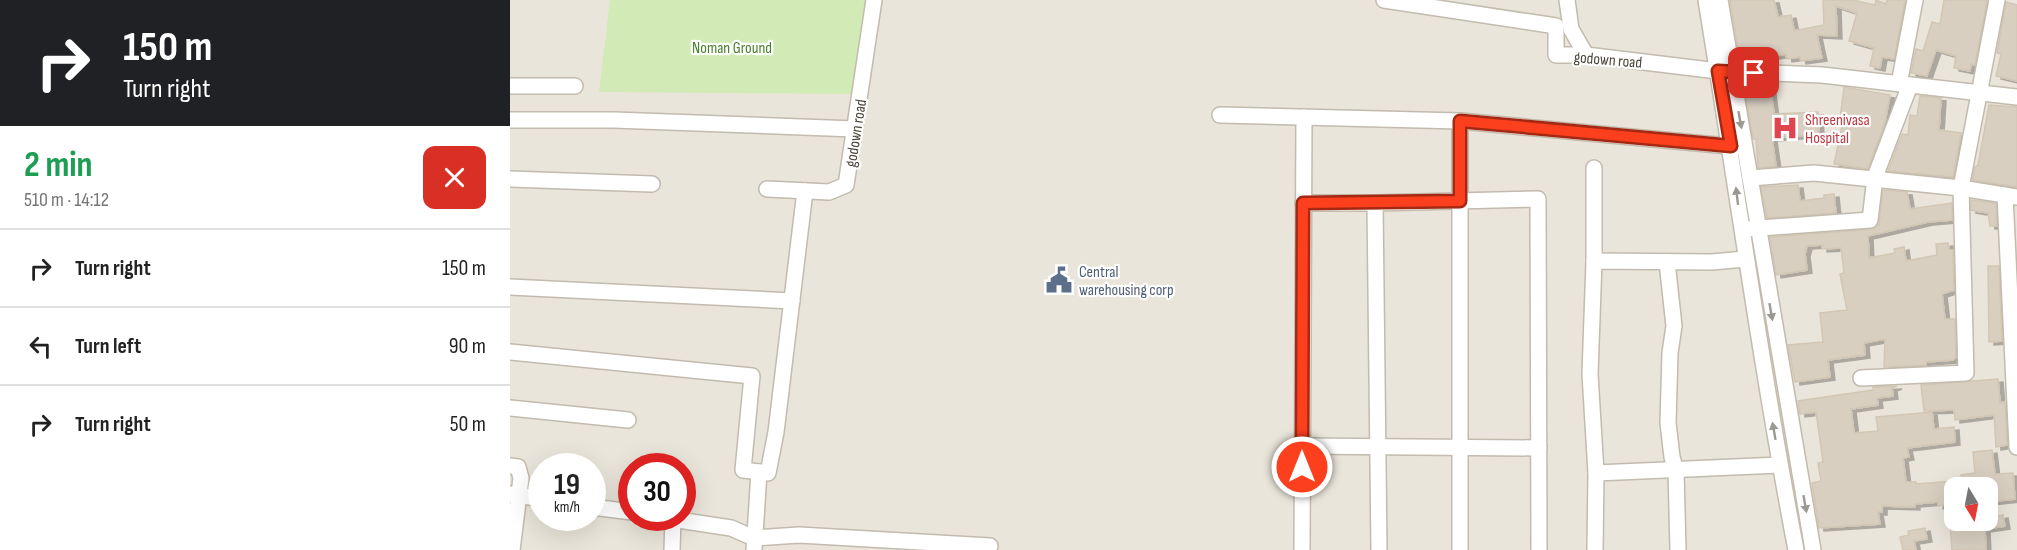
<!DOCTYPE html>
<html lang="en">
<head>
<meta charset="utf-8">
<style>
  :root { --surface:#fff; --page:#f6f6f6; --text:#222; --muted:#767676; --line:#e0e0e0 }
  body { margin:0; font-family:"Sofia Sans Condensed",sans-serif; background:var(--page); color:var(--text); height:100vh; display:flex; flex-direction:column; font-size:22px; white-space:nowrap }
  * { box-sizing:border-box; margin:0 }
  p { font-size:20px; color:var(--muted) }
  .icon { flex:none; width:33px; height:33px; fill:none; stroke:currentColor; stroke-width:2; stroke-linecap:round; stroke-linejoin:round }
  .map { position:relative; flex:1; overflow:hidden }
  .details { display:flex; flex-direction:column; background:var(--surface); width:510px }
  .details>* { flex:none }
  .hud { background:#202124; color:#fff; overflow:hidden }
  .needle { width:39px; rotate:170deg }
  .tools { position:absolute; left:1434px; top:477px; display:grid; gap:12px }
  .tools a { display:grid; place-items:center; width:54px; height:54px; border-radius:12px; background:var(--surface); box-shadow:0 6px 24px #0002; font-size:30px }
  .speed { position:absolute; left:18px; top:453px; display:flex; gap:12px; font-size:30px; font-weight:700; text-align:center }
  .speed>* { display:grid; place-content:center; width:78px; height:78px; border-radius:50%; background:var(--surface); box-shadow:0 6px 24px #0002; line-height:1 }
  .speed small { font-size:15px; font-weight:400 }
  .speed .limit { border:9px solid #d22; background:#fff; color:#111 }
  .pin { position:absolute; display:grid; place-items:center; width:51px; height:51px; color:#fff; margin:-26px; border-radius:12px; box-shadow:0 3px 9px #0006 }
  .me { position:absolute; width:66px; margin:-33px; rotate:0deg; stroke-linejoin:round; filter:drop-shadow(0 0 4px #0008) }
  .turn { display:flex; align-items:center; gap:21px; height:126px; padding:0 24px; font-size:27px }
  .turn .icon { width:78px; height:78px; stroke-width:2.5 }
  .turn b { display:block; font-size:42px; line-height:51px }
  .round { display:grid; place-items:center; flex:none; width:63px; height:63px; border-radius:12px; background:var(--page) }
  .head { display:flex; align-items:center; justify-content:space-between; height:102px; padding:0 24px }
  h1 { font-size:36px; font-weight:700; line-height:45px; color:#1e9e55 }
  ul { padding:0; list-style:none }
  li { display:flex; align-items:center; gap:18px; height:78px; padding:0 24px; border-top:2px solid var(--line) }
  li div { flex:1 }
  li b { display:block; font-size:22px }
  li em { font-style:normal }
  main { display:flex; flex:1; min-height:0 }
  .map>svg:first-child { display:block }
  .residential { fill:#eae5da; fill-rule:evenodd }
  .green { fill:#d2eab5 }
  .building { fill:#d8cfc1; stroke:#d3c7b4; stroke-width:1.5; filter:url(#shadow) }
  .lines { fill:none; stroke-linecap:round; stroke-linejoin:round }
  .minor-casing { stroke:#c2bbae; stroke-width:18 }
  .minor { stroke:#fff; stroke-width:15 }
  .oneway { fill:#9c9892 }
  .route-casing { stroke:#a42913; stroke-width:15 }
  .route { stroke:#fc3f1d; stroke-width:10 }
  .labels { text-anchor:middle; stroke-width:4.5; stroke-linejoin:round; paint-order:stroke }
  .park-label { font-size:16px; fill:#4a7f2a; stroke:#fff }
  .street-label { font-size:16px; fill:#4b4439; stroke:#fff }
  .health-label { font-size:16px; fill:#be3a42; stroke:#fff; text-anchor:start }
  .service-label { font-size:16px; fill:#4e5e75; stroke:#fff; text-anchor:start }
</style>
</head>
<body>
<main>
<section class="details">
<div class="hud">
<div class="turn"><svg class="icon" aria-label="right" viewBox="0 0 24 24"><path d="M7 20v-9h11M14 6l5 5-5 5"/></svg><div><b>150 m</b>Turn right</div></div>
</div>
<div class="head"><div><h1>2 min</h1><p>510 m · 14:12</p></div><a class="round" style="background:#d93025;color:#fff"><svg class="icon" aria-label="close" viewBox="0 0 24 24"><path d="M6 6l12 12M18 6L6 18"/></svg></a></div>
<ul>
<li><svg class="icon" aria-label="right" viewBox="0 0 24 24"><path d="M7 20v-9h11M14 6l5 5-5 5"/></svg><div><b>Turn right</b></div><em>150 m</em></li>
<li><svg class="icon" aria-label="left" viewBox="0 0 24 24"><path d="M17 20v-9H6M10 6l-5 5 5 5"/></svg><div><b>Turn left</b></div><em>90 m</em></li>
<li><svg class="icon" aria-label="right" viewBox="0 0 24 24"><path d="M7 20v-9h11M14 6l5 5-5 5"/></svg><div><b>Turn right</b></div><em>50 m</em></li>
</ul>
</section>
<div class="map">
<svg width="1507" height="550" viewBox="0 0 1507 550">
  <defs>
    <filter id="shadow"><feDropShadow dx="5" dy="3" stdDeviation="0" flood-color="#0004"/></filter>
  </defs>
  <rect width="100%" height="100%" fill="#f6f3ec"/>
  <path class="residential" d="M0 0H1507V550H0ZM32 466H82V518H32ZM122 466H172V518H122ZM1444 488H1478V520H1444Z"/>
  <path class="green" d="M100 0H355L344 94 89 92Z"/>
  <g class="building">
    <path d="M1220 0H1264L1268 17 1281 15 1284 30H1288L1314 25 1313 0H1343L1365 5 1366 0 1376 4 1377 0H1395L1384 59 1372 57 1370 68 1360 66 1364 48 1339 41 1347 13 1326 6 1327 36 1307 35 1312 58 1291 61 1290 57 1277 59 1276 54 1254 58 1255 63 1230 62Z"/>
    <path d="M1434 0H1477L1465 65 1461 64 1460 71 1444 68 1446 56 1426 50 1417 76 1401 73 1406 49 1413 51 1422 22 1430 24Z"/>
    <path d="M1496 2 1507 5V81L1486 76 1491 54 1487 53Z"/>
    <path d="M1244 85 1246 93 1261 91 1264 114 1308 112 1309 134 1262 138 1266 166 1248 168 1246 139H1243L1234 86Z"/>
    <path d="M1334 87 1380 95 1375 122 1358 169 1324 164 1332 126H1329Z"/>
    <path d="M1410 96 1431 98 1429 130 1451 133 1443 177 1378 171 1392 134 1398 135 1400 115 1407 116Z"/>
    <path d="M1479 105 1507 107V187L1462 180 1465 167 1468 165Z"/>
    <path d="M1288 185 1290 201 1314 198V195L1324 194 1326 213 1257 218 1251 187Z"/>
    <path d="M1373 190 1397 192 1400 209 1442 203V220L1418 222 1358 236 1359 258 1385 253 1384 249 1394 247 1396 261 1427 255 1426 244 1438 243 1439 250H1443L1444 290 1432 294 1435 319H1445L1446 357 1443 360 1416 362V365L1374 367 1375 339 1354 343 1355 355 1318 360 1320 377 1285 382 1278 345 1313 342 1310 313 1337 310 1330 274 1334 273 1331 248 1312 249V245L1297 246 1295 254 1297 270 1266 275 1260 237 1364 229 1369 225Z"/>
    <path d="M1461 200 1486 203 1487 226H1480L1478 213 1461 210Z"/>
    <path d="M1478 266H1489L1492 341 1479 342Z"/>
    <path d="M1488 379 1490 403 1495 402 1497 445 1486 447 1484 415 1445 420 1444 410 1414 411 1411 385Z"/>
    <path d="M1387 386 1382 388 1383 396 1367 398 1368 405 1341 409 1344 433 1368 431 1366 417 1422 412 1424 429 1444 427 1445 442 1397 448 1399 457 1393 458 1396 482H1406V484L1444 481V504L1428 506V502L1405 504V507L1372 506V512H1368L1370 524 1309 528 1302 483 1311 481 1308 463 1313 462 1306 412 1290 414 1288 401 1363 390V387Z"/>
    <path d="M1482 450 1485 474 1503 473 1505 499 1478 502V488H1453L1451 475 1465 473 1463 452Z"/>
    <path d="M1493 515 1495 526 1475 529 1476 550H1442L1440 523 1478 520V518Z"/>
    <path d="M1415 528 1417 539 1404 541 1406 550H1393L1390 537 1399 535 1398 531Z"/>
  </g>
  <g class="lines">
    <g class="minor-casing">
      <g id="minor">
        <path d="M874 0 1046 26V55H1076L1208 71 1312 75 1507 97"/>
        <path d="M1057 0 1061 29 1076 55"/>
        <path d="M1196 0C1226 183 1251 367 1286 550"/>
        <path d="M1210 0 1303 550"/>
        <path d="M1389 84 1405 0"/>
        <path d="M0 86H65"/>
        <path d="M710 115 950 121 1229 147"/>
        <path d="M0 120H104L345 129"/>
        <path d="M950 121V550"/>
        <path d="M1084 168V261"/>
        <path d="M1240 178 1304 173 1451 188 1507 197"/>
        <path d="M0 179 142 184"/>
        <path d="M257 189 319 192 336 185 364 0"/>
        <path d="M1495 195 1507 447"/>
        <path d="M793 203H865"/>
        <path d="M1237 229 1360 220 1365 177 1400 85"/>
        <path d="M1157 262 1164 326 1160 353 1158 423 1162 457 1166 471 1168 550"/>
        <path d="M0 287 282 301"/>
        <path d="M0 352 242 376 233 470 258 473 266 432 295 191"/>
        <path d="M1351 378 1456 373 1451 188 1487 0"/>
        <path d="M0 408 118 420"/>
        <path d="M792 446 1029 448"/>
        <path d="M0 466 8 467 11 478 2 550"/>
        <path d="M1086 473 1080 374 1084 261 1202 262 1235 259"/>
        <path d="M0 494 32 499"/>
        <path d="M82 507 122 512"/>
        <path d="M155 518 221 528 244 538 289 535 480 546"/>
        <path d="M162 550 163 519"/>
        <path d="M244 550 249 472"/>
        <path d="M792 550 794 117"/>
        <path d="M869 550 865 203 1028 199 1029 550"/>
        <path d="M1085 550 1086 473 1270 465"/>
      </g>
    </g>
    <use href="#minor" class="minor"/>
  </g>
  <defs><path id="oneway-solid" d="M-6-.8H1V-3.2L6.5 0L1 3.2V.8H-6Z" transform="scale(1.5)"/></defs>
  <g class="oneway">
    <use href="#oneway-solid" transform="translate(1230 120) rotate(80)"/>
    <use href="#oneway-solid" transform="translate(1227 196) rotate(-97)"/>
    <use href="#oneway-solid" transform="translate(1261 312) rotate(80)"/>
    <use href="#oneway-solid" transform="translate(1264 431) rotate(-100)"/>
    <use href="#oneway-solid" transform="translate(1295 504) rotate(80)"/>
  </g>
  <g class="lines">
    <g class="route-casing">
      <path id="route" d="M792 467 793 203 950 201V121L1221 146 1208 71 1244 73"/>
    </g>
    <use href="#route" class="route"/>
  </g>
  <defs>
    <g id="hospital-bare" transform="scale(2.07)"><path d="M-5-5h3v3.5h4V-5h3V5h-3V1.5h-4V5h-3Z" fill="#e0444e" stroke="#fff" stroke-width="2.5" paint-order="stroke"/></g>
    <g id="civic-bare" transform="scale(2.07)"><path d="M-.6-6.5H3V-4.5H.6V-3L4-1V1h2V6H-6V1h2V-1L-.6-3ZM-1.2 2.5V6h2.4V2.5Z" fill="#5c6f8a" stroke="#fff" stroke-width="2.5" paint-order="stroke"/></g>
  </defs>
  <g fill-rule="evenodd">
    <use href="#hospital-bare" x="1275" y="128"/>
    <use href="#civic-bare" x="549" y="280"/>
  </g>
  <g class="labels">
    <g class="park-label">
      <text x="222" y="53">Noman Ground</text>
    </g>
    <g class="street-label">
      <text transform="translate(1098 59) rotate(5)" y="6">godown road</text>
      <text transform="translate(345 133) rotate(-81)" y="6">godown road</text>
    </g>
    <g class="health-label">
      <text x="1295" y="125">Shreenivasa<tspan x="1295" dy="18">Hospital</tspan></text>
    </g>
    <g class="service-label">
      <text x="569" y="277">Central<tspan x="569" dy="18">warehousing corp</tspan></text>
    </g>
  </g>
</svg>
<div class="tools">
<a><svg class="needle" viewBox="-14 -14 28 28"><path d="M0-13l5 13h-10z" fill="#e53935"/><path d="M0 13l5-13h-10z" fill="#767676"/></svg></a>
</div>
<div class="speed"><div>19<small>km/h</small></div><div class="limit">30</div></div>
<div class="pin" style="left:1244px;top:73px;background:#d93025"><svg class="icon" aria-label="arrive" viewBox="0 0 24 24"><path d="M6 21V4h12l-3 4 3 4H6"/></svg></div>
<svg class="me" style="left:792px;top:467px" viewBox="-20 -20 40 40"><circle r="17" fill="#fc3f1d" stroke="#fff" stroke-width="3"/><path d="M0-11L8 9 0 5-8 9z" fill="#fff"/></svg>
</div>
</main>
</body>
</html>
